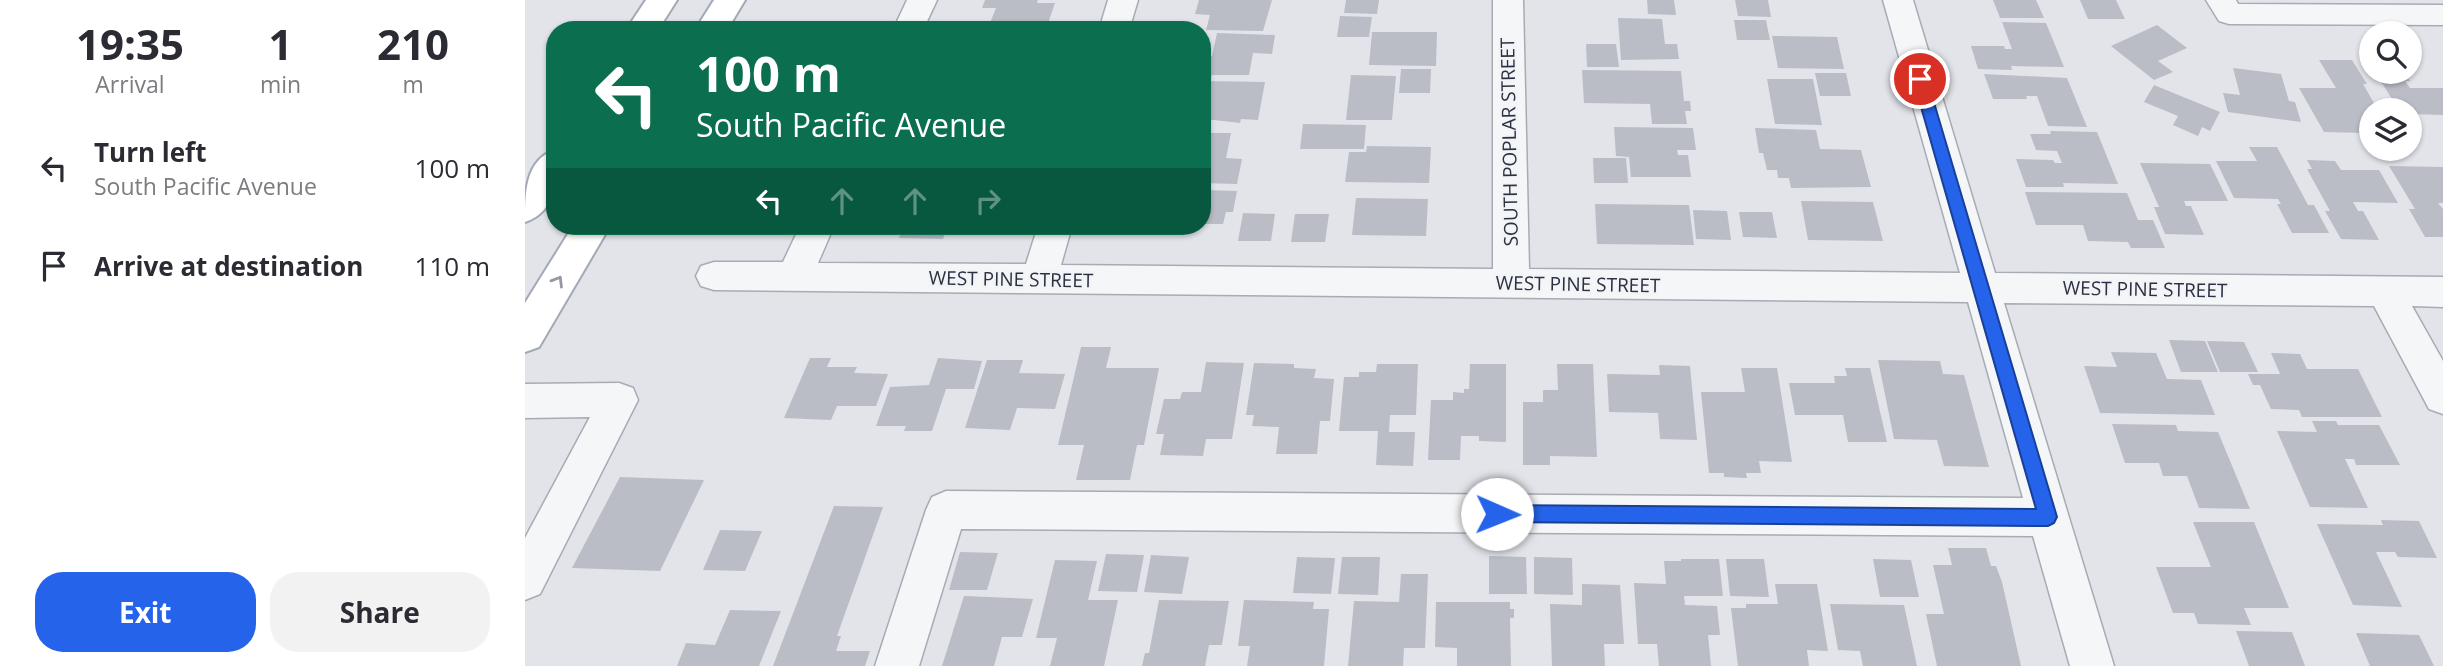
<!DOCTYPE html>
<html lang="en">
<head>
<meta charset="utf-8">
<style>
  :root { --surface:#fff; --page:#f2f2f3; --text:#2b2b33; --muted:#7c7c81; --accent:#2563eb }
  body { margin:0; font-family:"Open Sans",sans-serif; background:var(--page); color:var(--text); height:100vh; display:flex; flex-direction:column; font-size:26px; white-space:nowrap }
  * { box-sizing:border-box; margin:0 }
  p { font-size:23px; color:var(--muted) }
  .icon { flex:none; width:38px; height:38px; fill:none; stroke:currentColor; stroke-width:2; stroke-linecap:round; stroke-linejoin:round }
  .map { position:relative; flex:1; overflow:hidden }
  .side { display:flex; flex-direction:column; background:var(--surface); width:525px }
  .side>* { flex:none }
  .hud { position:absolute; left:21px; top:21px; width:665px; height:214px; border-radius:28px; box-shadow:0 2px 5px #0004; background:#0b6e4f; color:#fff; overflow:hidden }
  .controls { position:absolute; left:1834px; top:21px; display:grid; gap:14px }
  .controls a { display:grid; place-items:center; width:63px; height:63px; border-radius:50%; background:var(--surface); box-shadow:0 2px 5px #0004; font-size:35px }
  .pin { position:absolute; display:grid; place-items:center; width:60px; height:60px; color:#fff; margin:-30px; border:4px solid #fff; border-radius:50%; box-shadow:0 2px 7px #0007 }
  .me { position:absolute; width:77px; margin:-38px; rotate:91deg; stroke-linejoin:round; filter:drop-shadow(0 0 5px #0008) }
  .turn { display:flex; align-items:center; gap:24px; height:147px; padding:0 35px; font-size:32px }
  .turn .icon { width:91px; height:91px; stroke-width:2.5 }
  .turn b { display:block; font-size:49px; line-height:60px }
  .lanes { display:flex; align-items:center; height:66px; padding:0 35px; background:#0003; justify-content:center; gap:35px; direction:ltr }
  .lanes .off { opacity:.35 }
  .eta { display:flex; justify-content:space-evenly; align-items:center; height:119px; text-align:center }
  .eta b { font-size:42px; font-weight:700; line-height:49px }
  .cta { display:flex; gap:14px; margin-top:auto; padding:14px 35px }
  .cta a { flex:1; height:80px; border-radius:28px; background:var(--accent); color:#fff; font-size:28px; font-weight:700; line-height:80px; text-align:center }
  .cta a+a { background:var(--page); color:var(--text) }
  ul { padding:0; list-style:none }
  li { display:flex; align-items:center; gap:21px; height:98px; padding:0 35px }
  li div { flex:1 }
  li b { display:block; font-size:26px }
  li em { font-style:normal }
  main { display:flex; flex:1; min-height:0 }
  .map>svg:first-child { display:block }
  .building { fill:#babdc6 }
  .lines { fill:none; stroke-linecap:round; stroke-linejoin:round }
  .minor-casing { stroke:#a7abb4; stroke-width:3 }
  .major-casing { stroke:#a2a8b5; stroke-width:4 }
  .minor { fill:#f5f6f8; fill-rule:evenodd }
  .major { fill:#fff; fill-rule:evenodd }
  .oneway { stroke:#9598a0 }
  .route { fill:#2563eb; stroke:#184099; stroke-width:2 }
  .labels { text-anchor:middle; stroke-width:5; stroke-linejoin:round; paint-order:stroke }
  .street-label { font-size:19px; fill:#2b3141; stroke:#f2f4f7 }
</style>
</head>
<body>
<main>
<section class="side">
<div class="eta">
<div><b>19:35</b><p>Arrival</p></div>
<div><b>1</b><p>min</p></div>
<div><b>210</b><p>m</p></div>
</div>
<ul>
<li><svg class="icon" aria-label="left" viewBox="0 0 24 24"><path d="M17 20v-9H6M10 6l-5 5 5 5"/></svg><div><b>Turn left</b><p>South Pacific Avenue</p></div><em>100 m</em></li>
<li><svg class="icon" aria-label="arrive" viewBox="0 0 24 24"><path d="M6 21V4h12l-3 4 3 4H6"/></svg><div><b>Arrive at destination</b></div><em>110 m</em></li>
</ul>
<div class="cta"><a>Exit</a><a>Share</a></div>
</section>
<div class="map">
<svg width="1918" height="666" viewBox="0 0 1918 666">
  <rect width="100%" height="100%" fill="#e2e4ea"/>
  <g class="building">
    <path d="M460 0H513L512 3H530L521 29 463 28 471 8H457Z"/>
    <path d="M674 0H747L738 31 681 30 685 15 670 14Z"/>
    <path d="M821 0H854L852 14 819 13Z"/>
    <path d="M1122 0H1149L1151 15 1123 14Z"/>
    <path d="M1210 0H1243L1246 17 1213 16Z"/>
    <path d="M1468 0H1511L1519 18H1475Z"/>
    <path d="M1555 0H1591L1600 19H1563Z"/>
    <path d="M815 16 847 17 844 37H812Z"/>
    <path d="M1093 18 1137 19 1140 44H1152L1154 59 1096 60Z"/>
    <path d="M1209 20H1241L1245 40H1212Z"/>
    <path d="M1477 22 1521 23 1539 67 1486 66 1487 70 1453 69 1446 46H1479L1480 49H1487Z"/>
    <path d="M1632 25 1662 48 1633 61 1648 72 1629 80 1586 46Z"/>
    <path d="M847 32H912L911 66 844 65Z"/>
    <path d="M692 33 750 35 747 54 728 53 724 75H687L686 77H677V55L687 56Z"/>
    <path d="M1247 36 1312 37 1319 69 1253 68Z"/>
    <path d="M1061 44H1091L1094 67H1062Z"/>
    <path d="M1836 57H1846V72H1879L1885 81H1880L1885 88H1918V115L1885 114V110H1874L1855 80H1850Z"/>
    <path d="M1794 60H1827L1842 84H1838L1853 110H1846V138L1840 133 1799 132 1774 88H1811Z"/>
    <path d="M1708 68 1756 74 1764 101 1770 102 1776 122 1703 112 1698 93 1715 95Z"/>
    <path d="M876 69H906L905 93H874Z"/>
    <path d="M1057 70 1156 71 1159 101H1165L1166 111H1160L1162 124H1127L1125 104 1059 103Z"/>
    <path d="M1290 73H1321L1326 96H1295Z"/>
    <path d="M1459 74 1542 78 1562 127 1523 126 1512 96H1501L1502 99H1468Z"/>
    <path d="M826 75 871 76 867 120H821Z"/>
    <path d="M1242 79H1288L1297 125 1250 124Z"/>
    <path d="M680 81 740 82 733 120 716 119 715 123 680 119 677 127V95Z"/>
    <path d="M1629 85 1695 112 1685 131 1677 127 1673 136 1648 125 1653 116 1619 102Z"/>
    <path d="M778 124 841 125 839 149H775Z"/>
    <path d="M1089 127 1168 128 1171 150H1152L1153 155H1163L1166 177H1106L1104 157 1091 156Z"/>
    <path d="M1230 128 1291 130 1295 149 1336 150 1346 187 1266 188 1264 178H1253L1252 170H1242L1238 153H1234Z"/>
    <path d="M1525 131 1572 132 1593 184 1538 183 1539 187H1501L1491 159 1528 160 1530 163H1537L1532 151 1511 150 1505 134H1526Z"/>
    <path d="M677 133H706L701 158 717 159 712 184 677 183 681 165 677 164Z"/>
    <path d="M842 146 906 147 904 183 820 182 824 152H841Z"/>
    <path d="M1724 147H1752L1783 205H1789L1804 233H1767L1752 204H1756L1753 199 1709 198 1691 161H1732Z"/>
    <path d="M1068 158H1101L1103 183H1069Z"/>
    <path d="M1782 160 1810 161 1816 170H1854L1873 203 1828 202 1833 211H1838L1854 240 1816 239 1800 211H1805L1782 169H1787Z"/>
    <path d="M1615 163 1685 164 1703 201H1659L1661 206H1666L1679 235 1640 234 1629 207H1634Z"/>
    <path d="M1864 166 1918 167V203H1913L1918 209V237H1900L1884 209H1890Z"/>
    <path d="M677 190 712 191 708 212H701L698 224H677Z"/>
    <path d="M1500 192 1602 193 1613 220H1628L1640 248H1606L1603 242 1563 241 1558 225H1511Z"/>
    <path d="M831 198 903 199 901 236 827 235Z"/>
    <path d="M1276 201 1348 202 1358 241 1283 240Z"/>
    <path d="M1070 204 1164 205 1169 245 1072 244Z"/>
    <path d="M1168 210 1202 211 1206 240 1171 239Z"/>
    <path d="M1214 212H1247L1252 238 1218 237Z"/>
    <path d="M718 213 750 214 746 241H713Z"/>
    <path d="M770 214H804L800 242H766Z"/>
    <path d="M379 226H423L418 239 374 238Z"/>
    <path d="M1644 340 1680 341 1693 372H1656Z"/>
    <path d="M1682 341 1719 342 1733 372H1695Z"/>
    <path d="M556 347H586L581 368H634L619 445H612L605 480H551L559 445H533Z"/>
    <path d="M1586 352 1631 353 1642 379 1676 380 1690 415 1575 413 1559 366 1592 367Z"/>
    <path d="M1746 353 1775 354 1782 369H1833L1857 417H1777L1774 410 1746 409 1735 385H1728L1723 374H1755Z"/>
    <path d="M285 358H306L302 367H332L329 373 363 374 351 406H312L306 420 259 418Z"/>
    <path d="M413 358 457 361 449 389H421L407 431H379L381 426H351L365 387 404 385Z"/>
    <path d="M462 360H498L494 373 540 374 530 409 492 408 485 430 440 428Z"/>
    <path d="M1353 360 1415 361 1418 374 1439 375 1464 467 1419 466 1412 440 1369 439Z"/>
    <path d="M681 362 719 363 707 439H681L678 456 635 455 639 434H631L639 399H655L657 392H676Z"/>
    <path d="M729 363 769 364V368L791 369 789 378 809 379 805 421H795L792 454H751L754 427 727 426 729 415H721Z"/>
    <path d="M852 364H893L891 415H865L864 432H890L888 466 851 465 853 431H814L819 377H834V372H851Z"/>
    <path d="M945 364H981V442L954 441V436H936L935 460H903L906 400H928V392L939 393V389H944Z"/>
    <path d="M1032 364H1068L1072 457 1025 456V465H998V402H1018V390H1033Z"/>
    <path d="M1134 365 1165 366 1172 440 1135 439 1133 413 1084 412 1082 374 1135 375Z"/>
    <path d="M1216 368H1252L1267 462 1234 461 1236 473H1221L1222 478 1199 477V473H1184L1176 392H1220Z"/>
    <path d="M1320 368H1345L1362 442H1323L1318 415H1270L1264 383H1310L1309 376H1322Z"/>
    <path d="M1787 421H1811L1813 425H1854L1875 465H1831L1829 459H1820L1843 508 1785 507 1752 431 1792 432Z"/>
    <path d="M1587 424 1651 425 1653 431 1693 432 1725 509 1674 508 1662 476H1638L1634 463H1600Z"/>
    <path d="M95 477 179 480 135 571 47 568Z"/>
    <path d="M309 506 358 507 312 636H316L311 651H345L340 666H248Z"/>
    <path d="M1856 520 1894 521 1912 558 1873 557 1870 552H1851L1877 607 1828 605 1792 524 1858 525Z"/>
    <path d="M1668 522H1729L1764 608H1719L1726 625 1673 624 1669 613H1648L1631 567H1686Z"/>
    <path d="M195 530 237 531 220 571 178 570Z"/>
    <path d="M1423 548H1461L1466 566H1471L1477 582 1496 666H1412L1401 614H1419L1408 565H1427Z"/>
    <path d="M435 552 473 553 462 590H424Z"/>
    <path d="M581 554 619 555 612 592 573 591Z"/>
    <path d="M626 555 664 557 657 594 619 592Z"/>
    <path d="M964 556 1001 557 1002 594H964Z"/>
    <path d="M772 557 810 558 806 594 768 593Z"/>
    <path d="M817 557H855L853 595 813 594Z"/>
    <path d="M1009 557 1047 558 1048 595 1009 594Z"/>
    <path d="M1156 559H1194L1198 596H1159L1160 605 1192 606 1195 635H1183L1186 666H1134L1132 644H1113L1109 583 1141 584 1139 561H1156Z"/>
    <path d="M1201 559H1239L1244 597 1205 596Z"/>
    <path d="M1348 559 1386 560 1394 597H1355Z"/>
    <path d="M530 560 572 561 563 600H593L579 666H525L532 638H511Z"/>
    <path d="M876 574H903L900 648H879L878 666H823L829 601 874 602Z"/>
    <path d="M1057 584 1095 585 1099 644H1079L1080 666H1027L1025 604 1057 605Z"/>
    <path d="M1250 584H1292L1303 651 1282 650 1284 666H1213L1206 608H1221V604H1253Z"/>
    <path d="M439 596 508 599 497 637H477L469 666H417Z"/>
    <path d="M634 600 704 601 697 645H684L680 666H617L620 653H624Z"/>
    <path d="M719 600 789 602 788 609H804L799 666H722L725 646H713Z"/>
    <path d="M911 602H985V609H989V618H985L986 666H932V648L910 647Z"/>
    <path d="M1305 604 1379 605 1392 666H1338L1335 651 1313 650Z"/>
    <path d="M205 610 256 611 234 666H152L161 643 190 645Z"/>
    <path d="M1711 631 1767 632 1780 666H1724Z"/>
    <path d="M1831 633 1894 635 1909 666H1845Z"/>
  </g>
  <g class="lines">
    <g class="minor-casing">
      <g id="minor">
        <path d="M382 0H412L398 30H368Z"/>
        <path d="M583 0H613L604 30H574Z"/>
        <path d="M968 0H998L1004 269 1435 273 1358 0H1388L1470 273 1918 277V307L1887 306 1918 361V414L1904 409 1849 306 1479 303 1589 666H1545L1508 536 436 529 394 666H350L401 510 407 497 421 491 1498 498 1443 302 189 290 176 286 171 276 176 266 189 262H258L275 226H309L293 263 501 264 513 226H547L536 265 968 269Z"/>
        <path d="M1681 0H1711L1713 4 1918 5V25L1704 24 1694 21Z"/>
        <path d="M94 383 108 388 113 400 15 594 0 600V538L65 417 0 418V384Z"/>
      </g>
    </g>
    <g class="major-casing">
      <g id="major">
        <path d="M121 0H152L133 30H101Z"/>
        <path d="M189 0H220L202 30H170Z"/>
        <path d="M30 150C30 179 33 211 0 222 0 193 0 160 30 150Z"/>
        <path d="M48 226H85L14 347 0 352V303Z"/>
      </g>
    </g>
    <use href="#minor" class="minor"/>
    <use href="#major" class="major"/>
  </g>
  <defs><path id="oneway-chevron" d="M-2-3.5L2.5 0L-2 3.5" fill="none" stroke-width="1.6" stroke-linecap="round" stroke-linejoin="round" transform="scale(1.75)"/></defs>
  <use class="oneway" href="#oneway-chevron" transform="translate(33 281) rotate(-59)"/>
  <path class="route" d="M1395 74 1402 79 1532 517 1529 523 1523 526 972 522 966 519 963 514 966 508 972 505 1511 509 1388 79Z"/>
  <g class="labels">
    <g class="street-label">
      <text transform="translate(984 142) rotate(-91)" y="7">SOUTH POPLAR STREET</text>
      <text transform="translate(486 279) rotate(1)" y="7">WEST PINE STREET</text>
      <text transform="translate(1053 284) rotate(1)" y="7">WEST PINE STREET</text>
      <text transform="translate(1620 289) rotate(1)" y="7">WEST PINE STREET</text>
    </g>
  </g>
</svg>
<div class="controls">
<a><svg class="icon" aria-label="search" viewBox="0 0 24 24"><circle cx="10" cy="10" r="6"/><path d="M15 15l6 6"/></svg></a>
<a><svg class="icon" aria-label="layers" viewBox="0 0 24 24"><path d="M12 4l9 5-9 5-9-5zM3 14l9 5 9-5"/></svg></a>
</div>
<div class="pin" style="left:1395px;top:79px;background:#d93025"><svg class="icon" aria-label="arrive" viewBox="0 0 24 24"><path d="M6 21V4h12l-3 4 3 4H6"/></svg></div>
<svg class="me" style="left:972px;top:514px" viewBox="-20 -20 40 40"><circle r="19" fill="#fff"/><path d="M0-13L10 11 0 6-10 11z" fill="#2563eb"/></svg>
<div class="hud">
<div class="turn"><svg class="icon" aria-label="left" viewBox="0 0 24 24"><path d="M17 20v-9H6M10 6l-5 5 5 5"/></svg><div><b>100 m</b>South Pacific Avenue</div></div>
<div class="lanes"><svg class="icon" aria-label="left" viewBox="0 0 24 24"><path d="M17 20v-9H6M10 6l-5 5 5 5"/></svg><svg class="icon off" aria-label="ahead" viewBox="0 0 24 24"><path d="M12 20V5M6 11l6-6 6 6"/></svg><svg class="icon off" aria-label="ahead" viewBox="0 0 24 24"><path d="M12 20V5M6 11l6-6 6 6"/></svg><svg class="icon off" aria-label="right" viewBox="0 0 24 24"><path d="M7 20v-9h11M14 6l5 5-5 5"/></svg></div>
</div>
</div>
</main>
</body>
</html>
